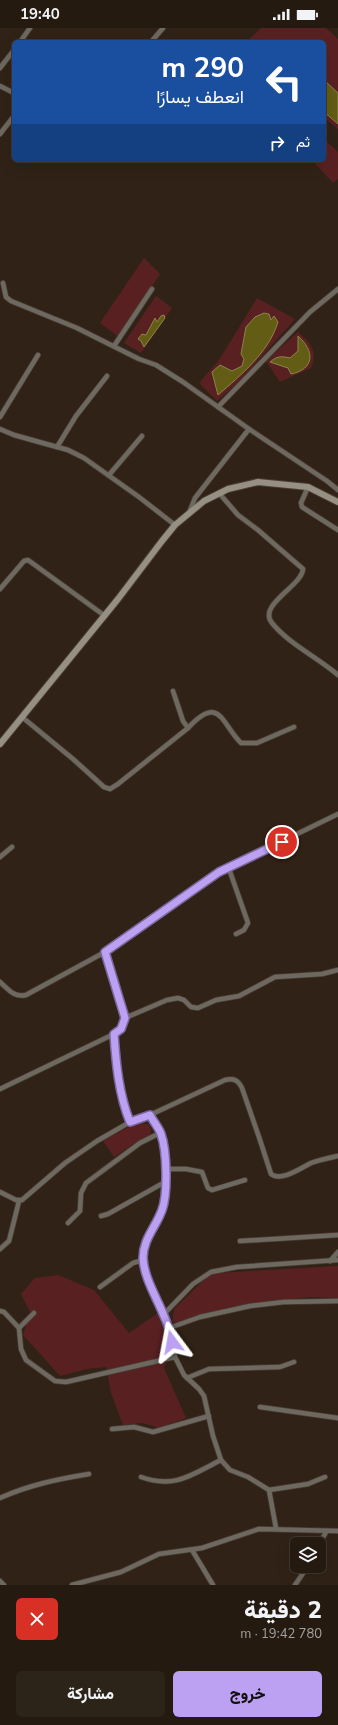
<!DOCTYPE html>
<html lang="ar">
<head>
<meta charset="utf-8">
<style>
  :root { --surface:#241a10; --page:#2c2319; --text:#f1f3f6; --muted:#a3a19f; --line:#413830; --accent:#bca0f2 }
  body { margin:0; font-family:"Nunito Sans",Vazirmatn,sans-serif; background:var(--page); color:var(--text); direction:rtl; height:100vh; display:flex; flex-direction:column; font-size:15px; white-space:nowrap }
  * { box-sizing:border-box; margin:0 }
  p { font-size:13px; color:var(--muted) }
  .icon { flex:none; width:22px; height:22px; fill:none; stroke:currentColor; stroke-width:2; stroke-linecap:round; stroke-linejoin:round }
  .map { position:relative; height:1557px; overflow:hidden; direction:ltr }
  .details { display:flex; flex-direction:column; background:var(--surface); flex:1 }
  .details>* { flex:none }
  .banner { position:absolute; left:12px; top:12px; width:314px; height:122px; border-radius:6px; box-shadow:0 4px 16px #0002,0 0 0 1px var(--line); direction:rtl; background:#1a4fa0; color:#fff; overflow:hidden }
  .fabs { position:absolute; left:290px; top:1509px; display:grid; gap:8px }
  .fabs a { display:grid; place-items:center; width:36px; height:36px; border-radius:6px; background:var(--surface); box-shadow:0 4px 16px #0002,0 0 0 1px var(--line); font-size:20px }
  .pin { position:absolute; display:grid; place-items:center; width:34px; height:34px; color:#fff; margin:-17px; border:2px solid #fff; border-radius:50%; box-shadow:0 1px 4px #0007 }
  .me { position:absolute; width:44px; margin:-22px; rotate:347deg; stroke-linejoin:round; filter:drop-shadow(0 0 3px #0008) }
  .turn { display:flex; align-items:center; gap:14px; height:84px; padding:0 16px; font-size:18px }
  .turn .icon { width:52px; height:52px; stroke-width:2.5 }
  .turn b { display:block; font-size:28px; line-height:34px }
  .then { display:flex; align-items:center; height:38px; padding:0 16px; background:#0003; gap:8px; font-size:15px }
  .round { display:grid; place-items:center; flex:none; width:42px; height:42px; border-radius:6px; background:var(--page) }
  .overview { display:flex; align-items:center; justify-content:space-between; height:68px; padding:0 16px }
  h1 { font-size:24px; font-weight:800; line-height:30px }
  .cta { display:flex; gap:8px; margin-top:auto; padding:8px 16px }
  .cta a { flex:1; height:46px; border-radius:6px; background:var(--accent); color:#111; font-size:16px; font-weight:800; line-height:46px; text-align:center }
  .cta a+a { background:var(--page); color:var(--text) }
  .status { display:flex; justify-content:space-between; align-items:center; height:28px; padding:0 20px; background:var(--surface); direction:ltr }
  .status svg { height:11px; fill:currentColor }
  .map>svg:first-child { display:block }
  .green { fill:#592022 }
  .water { fill:#635c14; stroke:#8c844f }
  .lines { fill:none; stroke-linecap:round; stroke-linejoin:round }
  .minor-casing { stroke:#4a3d31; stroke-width:6 }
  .secondary-casing { stroke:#4a3d31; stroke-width:8 }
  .minor { stroke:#6d6961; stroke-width:4.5 }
  .secondary { stroke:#968f83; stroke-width:6 }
  .route-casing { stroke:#7a689d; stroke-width:10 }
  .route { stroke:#bca0f2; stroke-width:7 }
</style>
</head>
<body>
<div class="status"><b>19:40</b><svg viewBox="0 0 49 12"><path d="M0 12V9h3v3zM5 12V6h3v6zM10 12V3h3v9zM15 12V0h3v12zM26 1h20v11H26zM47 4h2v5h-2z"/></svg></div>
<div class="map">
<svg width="338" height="1557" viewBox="0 0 338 1557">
  <rect width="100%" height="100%" fill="#302216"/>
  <g class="green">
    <path d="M261 0H326L338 11V101L324 90V14H246Z"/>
    <path d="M324 111 338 124V151L333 155 312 132H324Z"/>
    <path d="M144 230 160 246 119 309 100 295Z"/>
    <path d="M156 268 172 280 141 325 124 315Z"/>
    <path d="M257 270 295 291 240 353 217 373 199 355 219 332Z"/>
    <path d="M298 304C311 315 318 323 311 340L280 354 266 333Z"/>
    <path d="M135 1095 149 1096 151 1101 150 1108 135 1115 114 1129 103 1113Z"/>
    <path d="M338 1238V1270L311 1269 250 1276 231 1282 208 1285 179 1295 172 1294 174 1281 209 1247 217 1245Z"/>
    <path d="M58 1247 94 1262 129 1305 158 1285 171 1327 164 1340 186 1390 160 1400 142 1395 123 1397 111 1365 106 1339 87 1341 60 1348 23 1307 30 1284 21 1266 35 1250Z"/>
  </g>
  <g class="water">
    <path d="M324 52 338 65V96L324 84Z"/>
    <path d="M264 285 269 286 271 292 274 288 278 294C269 324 241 347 218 367L212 344 220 337 232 343 242 338 244 331 241 326 246 299 255 289Z"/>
    <path d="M164 287 165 290 144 319 141 313 138 311 142 306 146 307 155 290 157 294 161 288Z"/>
    <path d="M298 308C315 323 315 341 291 346L288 340 270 334C277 328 281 328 290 330L298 323Z"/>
  </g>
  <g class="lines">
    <g class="minor-casing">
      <g id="minor">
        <path d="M20 14 30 0"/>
        <path d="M151 14 163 0"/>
        <path d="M0 40 14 22"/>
        <path d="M0 58 14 65"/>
        <path d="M0 106 14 88"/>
        <path d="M3 255 6 269 11 273 77 300 139 331 156 337 183 354 249 401 327 453 338 462"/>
        <path d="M114 318 152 261"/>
        <path d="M218 379 310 284 338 261"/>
        <path d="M0 389 38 327"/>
        <path d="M0 401 14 407 68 422 84 430 139 469 175 497"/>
        <path d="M57 419 76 388 107 348"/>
        <path d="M109 447 142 408"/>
        <path d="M308 459 301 475 302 479 338 502"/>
        <path d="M219 465 238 487 258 502 303 541C302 558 257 577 272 595 289 616 317 629 338 647"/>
        <path d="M189 485 195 470 249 401"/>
        <path d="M0 561 24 533 28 532 105 588"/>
        <path d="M22 689 73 731 104 759 110 761 118 756 188 700 183 693 173 663"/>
        <path d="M188 700C220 666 221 695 241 715H257L294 699"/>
        <path d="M0 829 12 819"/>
        <path d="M228 838 248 895 244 902 236 906"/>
        <path d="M0 954C8 961 14 970 26 967L105 924 219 844 338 786"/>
        <path d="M125 990 167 972 178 970 184 972 191 979 198 980 216 972 239 968 275 949 322 946 338 942"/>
        <path d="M114 1006C116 1036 119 1067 130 1094L150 1087 160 1105 164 1121 165 1169 162 1182 147 1210 144 1220 143 1232 154 1266 167 1295 175 1329 184 1347 199 1361 204 1368 213 1408 221 1432 230 1442 248 1449 269 1462 308 1456 325 1449"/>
        <path d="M0 1061 114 1006C120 1001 123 998 125 990L105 924"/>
        <path d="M150 1087 225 1052C234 1050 238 1052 242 1060L260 1112 271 1146C281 1154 301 1140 311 1135 319 1132 329 1130 338 1128"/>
        <path d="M165 1141H186L202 1144 208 1160 212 1162 245 1152"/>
        <path d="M0 1164 16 1172H22L65 1135 97 1113 130 1094"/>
        <path d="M101 1188 108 1186 165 1154"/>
        <path d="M68 1195 80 1183 81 1165 86 1155 140 1115 160 1105"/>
        <path d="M240 1213 338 1207"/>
        <path d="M0 1221 9 1213 19 1173"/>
        <path d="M330 1233 338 1224"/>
        <path d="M100 1259 133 1235 143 1232"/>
        <path d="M0 1283 4 1284 19 1300"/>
        <path d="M34 1285 19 1300 21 1321 26 1332 55 1353 66 1354 175 1329"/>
        <path d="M164 1286 193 1256 211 1244 237 1239 338 1232"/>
        <path d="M169 1300 200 1289 250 1278 284 1274 338 1273"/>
        <path d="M187 1350 209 1341 280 1339 294 1334"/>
        <path d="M260 1379 338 1390"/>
        <path d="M112 1401 134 1399 153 1404 209 1388"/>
        <path d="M141 1449C175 1461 191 1447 221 1432"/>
        <path d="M269 1462 276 1500"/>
        <path d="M0 1470C29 1457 58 1451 89 1446"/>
        <path d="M319 1517 326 1504"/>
        <path d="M192 1522 213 1557"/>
        <path d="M0 1553 4 1557"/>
        <path d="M72 1557 121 1544 159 1526 202 1520 259 1501 338 1503"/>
        <path d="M295 1557 308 1538"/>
      </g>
    </g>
    <g class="secondary-casing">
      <path id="secondary" d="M0 716 118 571 162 513 175 497 204 473 228 461 258 454 308 459 338 474"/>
    </g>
    <use href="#minor" class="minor"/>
    <use href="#secondary" class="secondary"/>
  </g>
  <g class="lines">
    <g class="route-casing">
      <path id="route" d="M172 1314C170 1305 168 1296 164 1288 157 1270 144 1250 143 1230 143 1211 156 1199 162 1182 168 1166 167 1123 161 1106 159 1100 153 1093 150 1087L130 1094C119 1067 116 1036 114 1006L121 1001 125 990 105 924 219 844 282 814"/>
    </g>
    <use href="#route" class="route"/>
  </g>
</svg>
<div class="fabs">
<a><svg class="icon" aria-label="layers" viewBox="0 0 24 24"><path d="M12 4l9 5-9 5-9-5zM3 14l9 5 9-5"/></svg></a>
</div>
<div class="pin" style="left:282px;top:814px;background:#d93025"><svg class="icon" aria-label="arrive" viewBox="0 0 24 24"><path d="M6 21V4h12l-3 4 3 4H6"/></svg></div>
<svg class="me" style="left:172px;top:1314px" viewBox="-20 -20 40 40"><path d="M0-17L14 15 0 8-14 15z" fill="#bca0f2" stroke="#fff" stroke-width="4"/></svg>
<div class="banner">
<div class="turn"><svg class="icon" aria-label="left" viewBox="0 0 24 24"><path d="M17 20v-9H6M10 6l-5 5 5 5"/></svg><div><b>290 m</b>انعطف يسارًا</div></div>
<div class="then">ثم<svg class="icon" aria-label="right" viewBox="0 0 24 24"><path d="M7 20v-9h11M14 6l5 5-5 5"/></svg></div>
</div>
</div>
<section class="details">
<div class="overview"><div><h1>2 دقيقة</h1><p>780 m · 19:42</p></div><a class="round" style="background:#d93025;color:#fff"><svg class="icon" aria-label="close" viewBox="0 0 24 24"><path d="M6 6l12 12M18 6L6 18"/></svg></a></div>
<div class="cta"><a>خروج</a><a>مشاركة</a></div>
</section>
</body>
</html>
